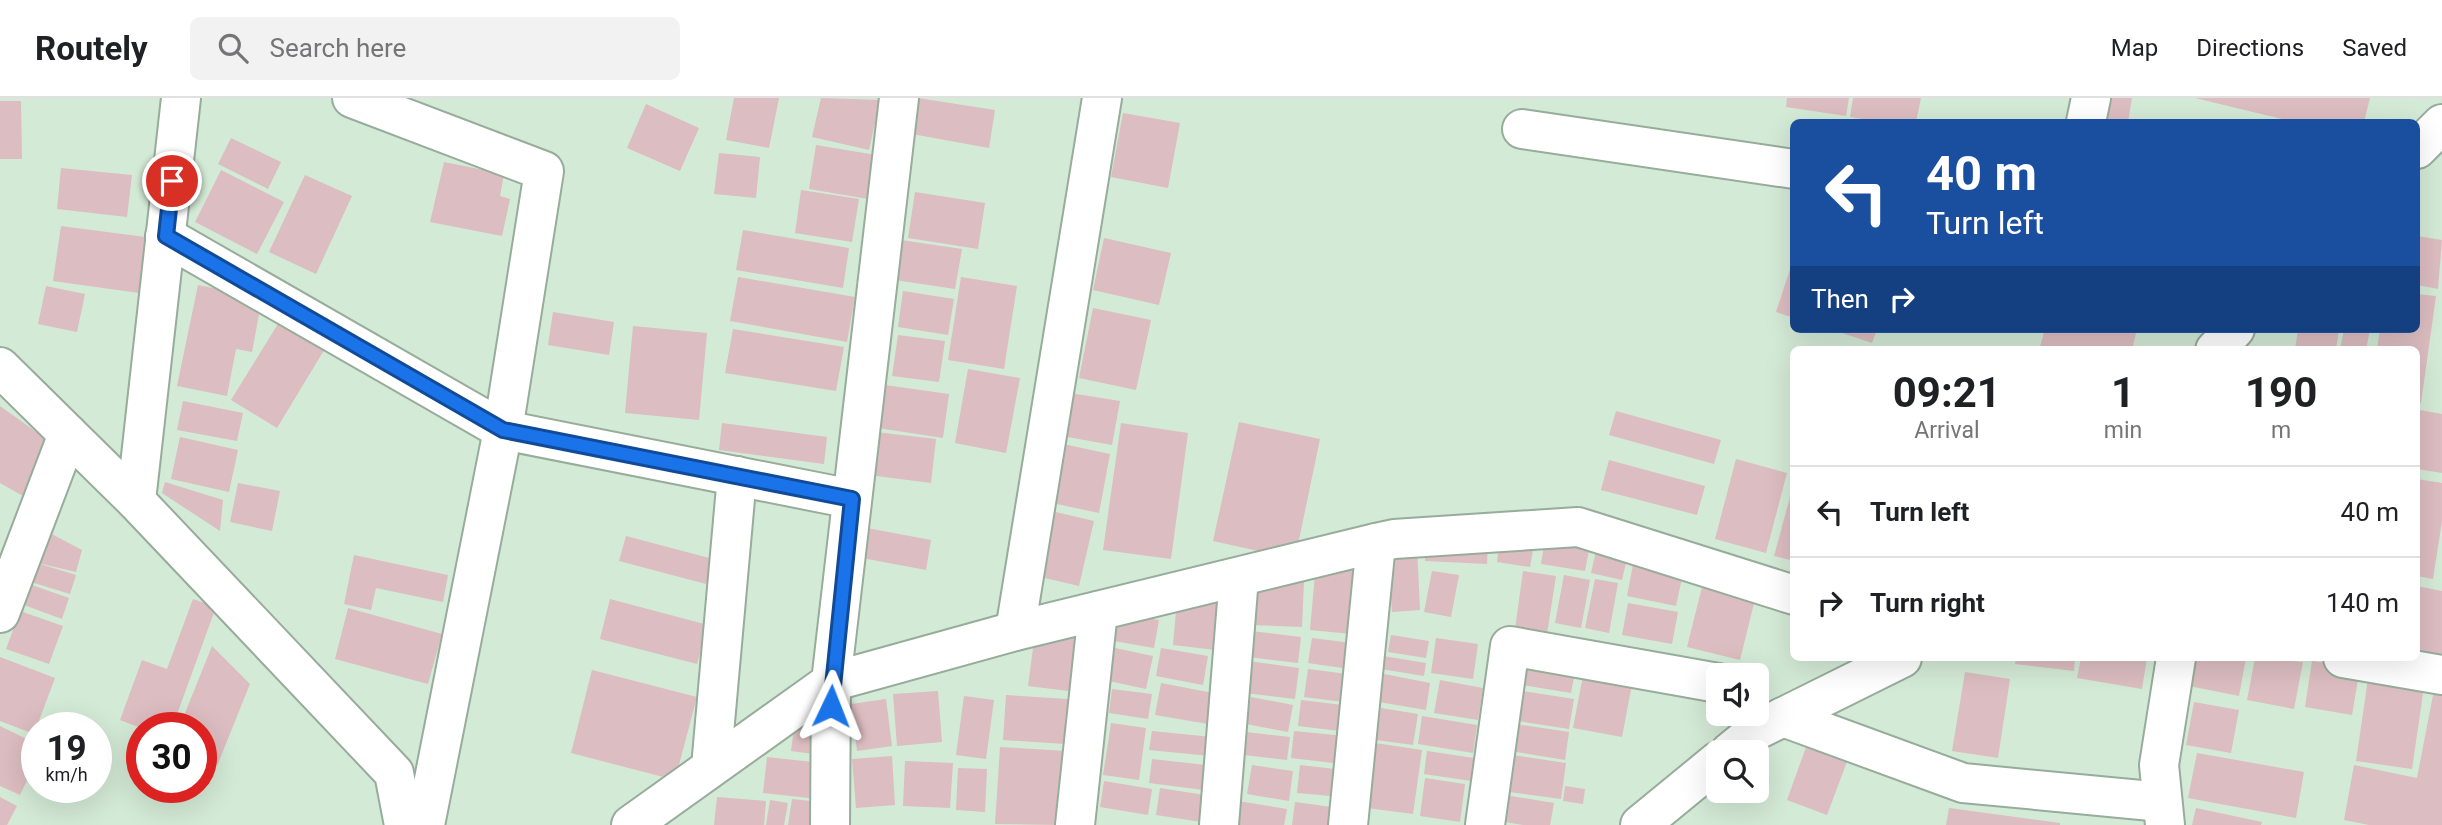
<!DOCTYPE html>
<html lang="en">
<head>
<meta charset="utf-8">
<style>
  :root { --surface:#fff; --page:#f2f2f2; --text:#202124; --muted:#757577; --line:#e0e0e0 }
  body { margin:0; font-family:Roboto,sans-serif; background:var(--page); color:var(--text); height:100vh; display:flex; flex-direction:column; font-size:26px; white-space:nowrap }
  * { box-sizing:border-box; margin:0 }
  p { font-size:23px; color:var(--muted) }
  .icon { flex:none; width:38px; height:38px; fill:none; stroke:currentColor; stroke-width:2; stroke-linecap:round; stroke-linejoin:round }
  .map { position:relative; flex:1; overflow:hidden }
  .side { position:absolute; left:1790px; top:248px; width:630px; height:315px; display:flex; flex-direction:column; background:var(--surface); border-radius:10px; box-shadow:0 7px 28px #0002 }
  .side>* { flex:none }
  .hud { position:absolute; left:1790px; top:21px; width:630px; height:214px; border-radius:10px; box-shadow:0 7px 28px #0002; background:#1a4fa0; color:#fff; overflow:hidden }
  .controls { position:absolute; left:1706px; top:565px; display:grid; gap:14px }
  .controls a { display:grid; place-items:center; width:63px; height:63px; border-radius:10px; background:var(--surface); box-shadow:0 7px 28px #0002; font-size:35px }
  .speed { position:absolute; left:21px; top:614px; display:flex; gap:14px; font-size:35px; font-weight:700; text-align:center }
  .speed>* { display:grid; place-content:center; width:91px; height:91px; border-radius:50%; background:var(--surface); box-shadow:0 7px 28px #0002; line-height:1 }
  .speed small { font-size:18px; font-weight:400 }
  .speed .limit { border:10px solid #d22; background:#fff; color:#111 }
  .pin { position:absolute; display:grid; place-items:center; width:60px; height:60px; color:#fff; margin:-30px; border:4px solid #fff; border-radius:50%; box-shadow:0 2px 7px #0007 }
  .me { position:absolute; width:77px; margin:-38px; rotate:2deg; stroke-linejoin:round; filter:drop-shadow(0 0 5px #0008) }
  .turn { display:flex; align-items:center; gap:24px; height:147px; padding:0 21px; font-size:32px }
  .turn .icon { width:91px; height:91px; stroke-width:2.5 }
  .turn b { display:block; font-size:49px; line-height:60px }
  .then { display:flex; align-items:center; height:66px; padding:0 21px; background:#0003; gap:14px; font-size:26px }
  .eta { display:flex; justify-content:space-evenly; align-items:center; height:119px; text-align:center }
  .eta b { font-size:42px; font-weight:700; line-height:49px }
  ul { padding:0; list-style:none }
  li { display:flex; align-items:center; gap:21px; height:91px; padding:0 21px; border-top:2px solid var(--line) }
  li div { flex:1 }
  li b { display:block; font-size:26px }
  li em { font-style:normal }
  header { display:flex; align-items:center; gap:42px; box-sizing:border-box; height:98px; padding:0 35px; background:var(--surface); border-bottom:2px solid var(--line) }
  header strong { font-size:33px }
  nav { display:flex; gap:38px; margin-inline-start:auto; font-size:24px }
  .search { width:490px; height:63px; background:var(--page); display:flex; align-items:center; gap:18px; box-sizing:border-box; padding:0 24px; border-radius:10px; color:var(--muted); font-size:26px }
  .map>svg:first-child { display:block }
  .building { fill:#dcbdc1 }
  .lines { fill:none; stroke-linecap:round; stroke-linejoin:round }
  .minor-casing { stroke:#97ac9a; stroke-width:42 }
  .tertiary-casing { stroke:#97ac9a; stroke-width:42 }
  .minor { stroke:#fff; stroke-width:38 }
  .tertiary { stroke:#fff; stroke-width:38 }
  .route-casing { stroke:#114b97; stroke-width:18 }
  .route { stroke:#1a73e8; stroke-width:12 }
</style>
</head>
<body>
<header>
<strong>Routely</strong>
<div class="search"><svg class="icon" aria-label="search" viewBox="0 0 24 24"><circle cx="10" cy="10" r="6"/><path d="M15 15l6 6"/></svg>Search here</div>
<nav><a>Map</a><a>Directions</a><a>Saved</a></nav>
</header>
<div class="map">
<svg width="2442" height="727" viewBox="0 0 2442 727">
  <rect width="100%" height="100%" fill="#d3ead6"/>
  <g class="building">
    <path d="M734 0H779L769 50 726 42Z"/>
    <path d="M821 0 880 2 869 52 812 39Z"/>
    <path d="M918 0 995 12 989 50 912 36Z"/>
    <path d="M1787 0H1849L1846 18 1786 9Z"/>
    <path d="M1853 0H1921L1916 24H1881L1850 19Z"/>
    <path d="M2100 0H2132L2128 24H2097Z"/>
    <path d="M2195 0H2370L2364 24H2294Z"/>
    <path d="M0 3H21L22 61H0Z"/>
    <path d="M646 6 699 30 680 73 627 50Z"/>
    <path d="M1123 15 1180 25 1168 90 1111 79Z"/>
    <path d="M231 40 281 64 268 91 218 66Z"/>
    <path d="M816 47 876 57 868 101 809 91Z"/>
    <path d="M719 55 760 59 756 100 714 96Z"/>
    <path d="M444 64 504 76 500 98 510 101 502 138 430 124Z"/>
    <path d="M61 70 132 77 127 119 57 111Z"/>
    <path d="M221 72 284 104 257 156 195 124Z"/>
    <path d="M305 77 352 98 316 176 269 154Z"/>
    <path d="M801 92 859 101 852 144 795 135Z"/>
    <path d="M915 94 985 105 978 151 908 140Z"/>
    <path d="M61 128 153 140 146 196 53 183Z"/>
    <path d="M743 132 849 150 843 190 736 172Z"/>
    <path d="M2417 138 2442 142 2438 191 2417 187Z"/>
    <path d="M1104 140 1171 155 1159 207 1093 192Z"/>
    <path d="M901 142 962 151 955 191 895 182Z"/>
    <path d="M1793 162H1794V220L1776 214Z"/>
    <path d="M738 179 855 199 847 244 730 223Z"/>
    <path d="M961 179 1017 188 1004 271 948 262Z"/>
    <path d="M198 187 262 200 252 254 236 251 227 298 177 288Z"/>
    <path d="M46 188 85 196 77 234 38 226Z"/>
    <path d="M903 193 954 201 948 237 898 229Z"/>
    <path d="M2417 196 2436 198 2421 305 2417 304V252H2377L2380 231H2417Z"/>
    <path d="M1093 210 1151 222 1136 292 1079 280Z"/>
    <path d="M553 214 614 224 609 257 548 247Z"/>
    <path d="M281 221 326 249 277 330 231 302Z"/>
    <path d="M633 228 707 235 699 322 625 315Z"/>
    <path d="M733 231 844 249 836 293 725 275Z"/>
    <path d="M1830 231H1877L1872 245Z"/>
    <path d="M2045 231H2137L2132 252H2039Z"/>
    <path d="M2298 231H2339L2336 252H2295Z"/>
    <path d="M2344 231H2370L2366 252H2340Z"/>
    <path d="M898 237 945 243 939 284 892 278Z"/>
    <path d="M968 271 1020 280 1006 355 955 345Z"/>
    <path d="M885 287 949 296 943 340 878 330Z"/>
    <path d="M1070 295 1120 303 1112 347 1062 338Z"/>
    <path d="M183 303 243 315 237 343 177 332Z"/>
    <path d="M0 308 49 343 30 402 0 385Z"/>
    <path d="M2420 312 2442 316V375L2417 371Z"/>
    <path d="M1616 313 1721 342 1714 366 1609 337Z"/>
    <path d="M1239 324 1320 341 1295 461 1213 443Z"/>
    <path d="M722 325 827 339 824 366 719 352Z"/>
    <path d="M1121 325 1188 335 1171 461 1103 452Z"/>
    <path d="M867 333 936 341 931 385 861 376Z"/>
    <path d="M180 339 238 352 229 394 171 381Z"/>
    <path d="M1063 346 1110 356 1099 415 1052 405Z"/>
    <path d="M1736 361 1787 375 1766 455 1715 441Z"/>
    <path d="M1609 362 1705 388 1697 417 1601 392Z"/>
    <path d="M2417 381 2442 385V423L2433 481 2417 478Z"/>
    <path d="M165 384 223 402 220 433 162 395Z"/>
    <path d="M238 385 280 393 272 433 230 424Z"/>
    <path d="M1793 388H1794V463L1774 458Z"/>
    <path d="M1043 411 1094 423 1079 488 1028 476Z"/>
    <path d="M867 430 931 442 926 472 862 460Z"/>
    <path d="M46 433 82 452 76 474 38 465Z"/>
    <path d="M1546 435 1591 442 1585 473 1541 466Z"/>
    <path d="M626 438 713 461 706 486 619 463Z"/>
    <path d="M1426 444 1488 446 1487 466 1425 463Z"/>
    <path d="M1598 444 1629 451 1622 482 1591 475Z"/>
    <path d="M1499 447 1533 452 1530 469 1497 464Z"/>
    <path d="M1417 449 1420 512 1392 514 1388 450Z"/>
    <path d="M1635 456 1685 466 1676 508 1627 498Z"/>
    <path d="M354 457 448 477 443 504 376 490 371 512 344 506Z"/>
    <path d="M37 465 76 477 70 496 31 484Z"/>
    <path d="M1316 465 1367 469 1362 537 1310 532Z"/>
    <path d="M1432 473 1459 477 1451 519 1424 514Z"/>
    <path d="M1523 473 1556 478 1547 536 1515 531Z"/>
    <path d="M1564 477 1590 482 1581 530 1555 525Z"/>
    <path d="M1255 481 1304 484 1302 529 1252 527Z"/>
    <path d="M1595 481 1618 485 1609 535 1585 530Z"/>
    <path d="M26 485 69 500 62 521 24 507Z"/>
    <path d="M2417 488 2442 493V562L2417 558Z"/>
    <path d="M1702 489 1755 501 1740 562 1687 549Z"/>
    <path d="M193 501 216 509 172 630H141L120 622 142 562 167 571Z"/>
    <path d="M610 501 708 527 697 566 600 541Z"/>
    <path d="M1177 502 1229 507 1224 553 1173 547Z"/>
    <path d="M1628 505 1678 514 1672 546 1622 537Z"/>
    <path d="M348 510 442 536 428 586 335 561Z"/>
    <path d="M20 513 63 528 49 566 6 551Z"/>
    <path d="M1113 514 1159 522 1154 550 1108 542Z"/>
    <path d="M1251 533 1301 539 1298 565 1248 559Z"/>
    <path d="M1035 535 1084 542 1077 594 1028 588Z"/>
    <path d="M1391 537 1429 543 1426 560 1388 554Z"/>
    <path d="M1312 540 1360 546 1356 572 1308 565Z"/>
    <path d="M1436 540 1478 546 1473 581 1431 575Z"/>
    <path d="M212 548 250 586 217 668 201 661V630H179Z"/>
    <path d="M1115 550 1153 558 1146 591 1109 583Z"/>
    <path d="M1161 550 1208 558 1203 587 1156 578Z"/>
    <path d="M1521 554 1577 563 1571 595 1516 586Z"/>
    <path d="M1383 558 1426 565 1424 578 1381 571Z"/>
    <path d="M0 559 55 580 34 636 0 623Z"/>
    <path d="M2016 560H2075L2074 573 2015 566Z"/>
    <path d="M2081 560H2147L2142 591 2077 580Z"/>
    <path d="M2194 560H2246L2239 598 2189 588Z"/>
    <path d="M2255 560 2303 564 2294 611 2247 602Z"/>
    <path d="M1249 563 1299 570 1295 601 1245 595Z"/>
    <path d="M2312 563 2360 570 2352 617 2305 609Z"/>
    <path d="M1585 567 1634 576 1622 639 1573 630Z"/>
    <path d="M1308 571 1355 577 1351 605 1304 599Z"/>
    <path d="M592 572 697 599 675 682 571 655Z"/>
    <path d="M1965 574 2010 581 1998 660 1952 653Z"/>
    <path d="M1384 576 1430 585 1426 612 1379 604Z"/>
    <path d="M2368 581 2424 589 2412 671 2356 663Z"/>
    <path d="M1440 582 1483 590 1478 622 1434 615Z"/>
    <path d="M1161 585 1213 595 1208 626 1155 617Z"/>
    <path d="M1112 591 1152 596 1148 621 1109 615Z"/>
    <path d="M2434 592 2442 593V727H2369L2344 722 2354 667 2417 680Z"/>
    <path d="M938 593 942 644 897 648 893 596Z"/>
    <path d="M1523 593 1574 601 1569 631 1518 623Z"/>
    <path d="M1006 597 1068 601 1065 646 1003 642Z"/>
    <path d="M964 598 994 602 986 661 956 657Z"/>
    <path d="M1251 599 1293 607 1288 634 1246 626Z"/>
    <path d="M886 601 892 648 857 653 851 606Z"/>
    <path d="M1301 602 1351 608 1348 634 1298 628Z"/>
    <path d="M2194 604 2239 612 2231 655 2186 647Z"/>
    <path d="M1381 610 1418 616 1413 647 1376 642Z"/>
    <path d="M1422 618 1477 627 1473 655 1418 646Z"/>
    <path d="M795 620 825 623 821 657 791 653Z"/>
    <path d="M1111 625 1146 630 1139 682 1103 677Z"/>
    <path d="M1515 626 1569 634 1565 662 1510 653Z"/>
    <path d="M0 628 37 646V662L20 697 0 688Z"/>
    <path d="M1152 633 1212 639 1210 658 1149 652Z"/>
    <path d="M1294 633 1345 638 1342 666 1291 660Z"/>
    <path d="M1246 634 1290 639 1287 662 1244 657Z"/>
    <path d="M1810 638 1851 653 1827 717 1787 702Z"/>
    <path d="M1375 645 1422 652 1413 716 1367 710Z"/>
    <path d="M1000 649 1067 653 1062 727 995 726Z"/>
    <path d="M1427 653 1474 660 1471 683 1424 676Z"/>
    <path d="M1499 655 1566 665 1561 701 1494 692Z"/>
    <path d="M2197 655 2304 674 2296 720 2188 700Z"/>
    <path d="M892 658 895 707 856 710 852 661Z"/>
    <path d="M767 659 822 665 818 701 763 695Z"/>
    <path d="M1152 661 1206 667 1203 692 1149 685Z"/>
    <path d="M905 663 953 665 950 710 903 708Z"/>
    <path d="M1252 667 1293 673 1289 703 1247 696Z"/>
    <path d="M1300 667 1344 672 1342 699 1297 695Z"/>
    <path d="M958 670 987 671 985 714 956 712Z"/>
    <path d="M1425 680 1465 686 1460 724 1420 718Z"/>
    <path d="M1104 683 1152 691 1148 717 1100 709Z"/>
    <path d="M1565 688 1585 691 1583 706 1563 703Z"/>
    <path d="M1160 690 1211 698 1208 725 1156 717Z"/>
    <path d="M1499 696 1554 705 1550 727H1523L1494 722Z"/>
    <path d="M0 699 17 708 7 727H0Z"/>
    <path d="M717 699 766 703 764 727H714Z"/>
    <path d="M792 701 820 704 817 727H788Z"/>
    <path d="M770 702 788 705 784 727H766Z"/>
    <path d="M1238 703 1287 711 1284 727H1234Z"/>
    <path d="M1295 704 1339 710 1337 727H1292Z"/>
    <path d="M1949 710 2060 725V727H1946Z"/>
    <path d="M2196 710 2262 724 2261 727H2192Z"/>
  </g>
  <g class="lines">
    <g class="minor-casing">
      <g id="minor">
        <path d="M352 0 544 73 503 332 425 727"/>
        <path d="M2086 24 2091 0"/>
        <path d="M1522 31 1794 71"/>
        <path d="M2417 51 2442 26"/>
        <path d="M165 138 503 332 852 401"/>
        <path d="M2215 252 2235 231"/>
        <path d="M136 403 181 0"/>
        <path d="M0 515 68 336"/>
        <path d="M1015 533 1102 0"/>
        <path d="M2343 560 2442 577"/>
        <path d="M1783 619 1963 685 2162 704"/>
        <path d="M1730 654 1757 632 1902 560"/>
        <path d="M711 669 737 378"/>
        <path d="M631 727 831 584 899 0"/>
        <path d="M830 727 831 584 1015 533 1376 445 1394 441 1578 429 1794 497"/>
        <path d="M1075 727 1098 513"/>
        <path d="M1219 727 1239 479"/>
        <path d="M1348 727 1376 445"/>
        <path d="M1485 727 1510 548 1718 585"/>
        <path d="M1640 727 1718 663"/>
        <path d="M2165 727 2159 667 2176 560"/>
      </g>
    </g>
    <g class="tertiary-casing">
      <path id="tertiary" d="M0 269 136 403 394 675 404 727"/>
    </g>
    <use href="#minor" class="minor"/>
    <use href="#tertiary" class="tertiary"/>
  </g>
  <g class="lines">
    <g class="route-casing">
      <path id="route" d="M172 83 166 138 503 332 852 401 831 608"/>
    </g>
    <use href="#route" class="route"/>
  </g>
</svg>
<div class="controls">
<a><svg class="icon" aria-label="sound" viewBox="0 0 24 24"><path d="M4 9h4l5-4v14l-5-4H4zM17 9q2 3 0 6"/></svg></a>
<a><svg class="icon" aria-label="search" viewBox="0 0 24 24"><circle cx="10" cy="10" r="6"/><path d="M15 15l6 6"/></svg></a>
</div>
<div class="speed"><div>19<small>km/h</small></div><div class="limit">30</div></div>
<div class="pin" style="left:172px;top:83px;background:#d93025"><svg class="icon" aria-label="arrive" viewBox="0 0 24 24"><path d="M6 21V4h12l-3 4 3 4H6"/></svg></div>
<svg class="me" style="left:831px;top:608px" viewBox="-20 -20 40 40"><path d="M0-17L14 15 0 8-14 15z" fill="#1a73e8" stroke="#fff" stroke-width="4"/></svg>
<div class="hud">
<div class="turn"><svg class="icon" aria-label="left" viewBox="0 0 24 24"><path d="M17 20v-9H6M10 6l-5 5 5 5"/></svg><div><b>40 m</b>Turn left</div></div>
<div class="then">Then<svg class="icon" aria-label="right" viewBox="0 0 24 24"><path d="M7 20v-9h11M14 6l5 5-5 5"/></svg></div>
</div>
<section class="side">
<div class="eta">
<div><b>09:21</b><p>Arrival</p></div>
<div><b>1</b><p>min</p></div>
<div><b>190</b><p>m</p></div>
</div>
<ul>
<li><svg class="icon" aria-label="left" viewBox="0 0 24 24"><path d="M17 20v-9H6M10 6l-5 5 5 5"/></svg><div><b>Turn left</b></div><em>40 m</em></li>
<li><svg class="icon" aria-label="right" viewBox="0 0 24 24"><path d="M7 20v-9h11M14 6l5 5-5 5"/></svg><div><b>Turn right</b></div><em>140 m</em></li>
</ul>
</section>
</div>
</body>
</html>
